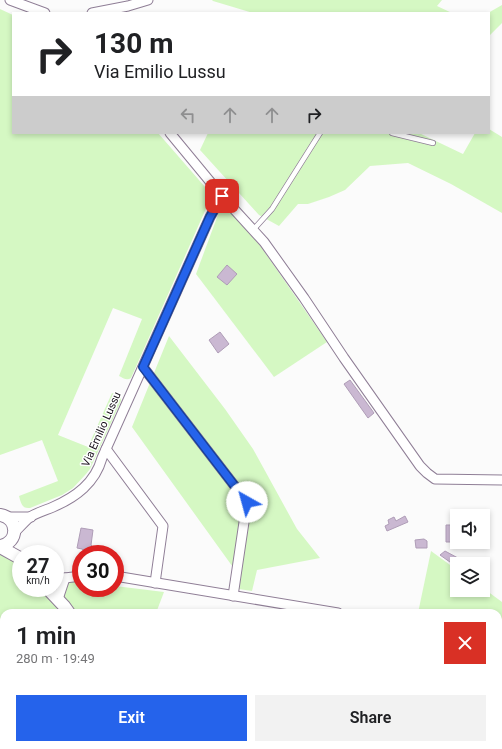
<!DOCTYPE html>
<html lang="en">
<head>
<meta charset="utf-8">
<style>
  :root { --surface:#fff; --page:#f2f2f2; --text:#202124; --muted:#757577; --accent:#2563eb }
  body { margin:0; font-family:Roboto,sans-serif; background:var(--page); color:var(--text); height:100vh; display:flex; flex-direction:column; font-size:15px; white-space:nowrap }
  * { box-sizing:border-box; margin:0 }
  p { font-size:13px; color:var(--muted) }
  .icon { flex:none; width:22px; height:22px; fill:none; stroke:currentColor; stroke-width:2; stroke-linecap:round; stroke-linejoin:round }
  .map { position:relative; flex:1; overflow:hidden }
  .side { position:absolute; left:0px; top:609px; width:502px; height:140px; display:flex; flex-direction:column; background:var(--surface); border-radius:12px 12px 0 0; box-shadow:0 2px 6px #0003 }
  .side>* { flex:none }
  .banner { position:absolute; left:12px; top:12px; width:478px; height:122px; border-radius:0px; box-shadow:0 2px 6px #0003; background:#fff; color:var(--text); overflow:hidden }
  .tools { position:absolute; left:450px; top:509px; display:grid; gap:8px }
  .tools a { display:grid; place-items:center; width:40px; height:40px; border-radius:0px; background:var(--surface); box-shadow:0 2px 6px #0003; font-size:20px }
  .speed { position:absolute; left:12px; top:545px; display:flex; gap:8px; font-size:20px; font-weight:700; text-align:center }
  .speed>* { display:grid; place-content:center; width:52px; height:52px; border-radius:50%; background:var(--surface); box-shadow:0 2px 6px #0003; line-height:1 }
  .speed small { font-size:10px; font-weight:400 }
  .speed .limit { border:6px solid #d22; background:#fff; color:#111 }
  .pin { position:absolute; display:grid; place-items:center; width:34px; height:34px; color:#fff; margin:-17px; border-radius:8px; box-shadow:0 2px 6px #0006 }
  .me { position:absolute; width:44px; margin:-22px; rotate:322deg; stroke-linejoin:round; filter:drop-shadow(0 0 3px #0008) }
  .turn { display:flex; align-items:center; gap:14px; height:84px; padding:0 16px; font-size:18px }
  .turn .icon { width:52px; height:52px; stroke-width:2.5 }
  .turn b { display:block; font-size:28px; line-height:34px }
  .lanes { display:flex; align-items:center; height:38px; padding:0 16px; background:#0003; justify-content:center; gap:20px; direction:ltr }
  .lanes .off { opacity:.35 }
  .round { display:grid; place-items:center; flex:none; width:42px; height:42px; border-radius:0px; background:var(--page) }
  .headline { display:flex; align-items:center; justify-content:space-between; height:68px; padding:0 16px }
  h1 { font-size:24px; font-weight:600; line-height:30px }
  .button { display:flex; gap:8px; margin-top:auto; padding:8px 16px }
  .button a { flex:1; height:46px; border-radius:0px; background:var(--accent); color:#fff; font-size:16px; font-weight:600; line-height:46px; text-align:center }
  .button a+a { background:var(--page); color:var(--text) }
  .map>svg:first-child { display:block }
  .green { fill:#d5f8c3 }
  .building { fill:#cab8d2; stroke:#af9db7 }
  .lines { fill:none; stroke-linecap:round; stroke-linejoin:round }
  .lane-casing { stroke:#8f7e96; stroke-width:6 }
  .street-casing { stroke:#8f7e96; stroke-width:11 }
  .secondary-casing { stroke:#8f7e96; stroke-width:14 }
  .lane { stroke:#fff; stroke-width:4.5 }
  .street { stroke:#fff; stroke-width:9 }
  .secondary { stroke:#fff; stroke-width:12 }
  .route-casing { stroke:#184099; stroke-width:10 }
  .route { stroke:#2563eb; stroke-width:7 }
  .labels { text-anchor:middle; stroke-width:3; stroke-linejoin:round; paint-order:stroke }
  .street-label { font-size:11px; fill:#160f19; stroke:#fff }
</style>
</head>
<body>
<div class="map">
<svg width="502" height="749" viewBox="0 0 502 749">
  <rect width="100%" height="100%" fill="#fbfbfb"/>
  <g class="green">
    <path d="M212 0H442L437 6 452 13H253L213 1Z"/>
    <path d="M502 5V23L489 36V13H488Z"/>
    <path d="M0 9 13 15V133H158L212 195 131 378C127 381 123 378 119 376L142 319 113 308 58 435 88 447 112 393 121 396V401L90 469 86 474 73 488 62 495 30 508C22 509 21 503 19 496L58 481 42 440 0 455Z"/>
    <path d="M489 129 502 137V213L451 184 408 163 370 166 345 190 329 197 308 204H298L279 226 259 215 200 150 208 133H419L463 154 475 133H489Z"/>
    <path d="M224 209 230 210 259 244 327 342 274 377 196 274 219 212Z"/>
    <path d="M169 336 225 409 253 449 297 529 320 558 257 570 252 591 232 588 235 570 132 427Z"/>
    <path d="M0 547 21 563V588H55V578L81 581V588H115V586L164 592 156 613H4V745H77L75 749H0Z"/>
    <path d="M431 551 457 570V590H483V588L502 602V635L498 634V613H418Z"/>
    <path d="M103 745H239L238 749H101Z"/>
    <path d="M341 745H412L411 749H341Z"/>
  </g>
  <g class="building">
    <path d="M227 265 237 274 227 285 217 277Z"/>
    <path d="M220 332 229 344 218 353 209 340Z"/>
    <path d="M350 380 374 413 368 418 344 384Z"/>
    <path d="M405 516 408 522 387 531 385 526 389 524 388 520 394 517 396 521Z"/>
    <path d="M446 525H456V530H457V542H446Z"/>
    <path d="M81 528 93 530 91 545 93 547 87 553 82 549 77 548Z"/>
    <path d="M424 539 427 541V548H416L415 540Z"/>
    <path d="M445 551 469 564H457V567L440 555Z"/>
  </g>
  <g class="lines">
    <g class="lane-casing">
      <g id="lane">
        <path d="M392 133 433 143"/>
        <path d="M253 230 272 209 320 133"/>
      </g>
    </g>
    <g class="street-casing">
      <g id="street">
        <path d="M10 0 45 13"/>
        <path d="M92 13 128 6 148 0"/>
        <path d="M170 133 222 196 264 242 304 298 344 358 420 466 427 473 435 479 502 480"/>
        <path d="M143 367 247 502 233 596"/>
        <path d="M106 449 163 526 155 583"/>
        <path d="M7 517H31"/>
        <path d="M14 533C19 528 24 522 30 517 36 513 46 510 53 507 76 497 95 483 102 458L210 217 222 196"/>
        <path d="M115 576 338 613"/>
        <path d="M55 578H65L81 576"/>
        <path d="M58 599 65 578"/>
        <path d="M333 749 334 745"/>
      </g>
    </g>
    <g class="secondary-casing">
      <g id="secondary">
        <path d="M0 515C19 518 19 543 0 546"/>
        <path d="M0 547 18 557 21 560"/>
        <path d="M47 588 64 606 69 613"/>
        <path d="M63 749 64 745"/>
      </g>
    </g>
    <use href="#lane" class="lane"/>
    <use href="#street" class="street"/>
    <use href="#secondary" class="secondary"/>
  </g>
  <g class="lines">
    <g class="route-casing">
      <path id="route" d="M222 196 210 217 143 367 247 502"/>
    </g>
    <use href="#route" class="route"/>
  </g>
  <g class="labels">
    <g class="street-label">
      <text transform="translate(101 429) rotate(-66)" y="4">Via Emilio Lussu</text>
    </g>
  </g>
</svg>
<div class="tools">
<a><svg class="icon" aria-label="sound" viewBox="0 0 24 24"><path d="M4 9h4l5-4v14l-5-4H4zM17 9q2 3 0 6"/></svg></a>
<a><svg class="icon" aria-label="layers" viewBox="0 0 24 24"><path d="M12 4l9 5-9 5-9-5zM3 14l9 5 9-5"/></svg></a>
</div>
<div class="speed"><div>27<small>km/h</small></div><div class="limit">30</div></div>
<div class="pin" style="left:222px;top:196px;background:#d93025"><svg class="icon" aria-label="arrive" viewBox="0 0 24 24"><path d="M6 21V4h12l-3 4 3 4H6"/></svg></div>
<svg class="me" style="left:247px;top:502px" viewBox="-20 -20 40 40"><circle r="19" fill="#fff"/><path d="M0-13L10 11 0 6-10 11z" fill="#2563eb"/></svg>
<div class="banner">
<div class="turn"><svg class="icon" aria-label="right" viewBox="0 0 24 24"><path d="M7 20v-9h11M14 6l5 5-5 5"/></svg><div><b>130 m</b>Via Emilio Lussu</div></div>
<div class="lanes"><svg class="icon off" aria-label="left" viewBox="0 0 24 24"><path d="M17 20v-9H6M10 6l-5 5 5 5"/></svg><svg class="icon off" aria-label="ahead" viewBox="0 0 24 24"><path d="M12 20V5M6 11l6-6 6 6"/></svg><svg class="icon off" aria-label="ahead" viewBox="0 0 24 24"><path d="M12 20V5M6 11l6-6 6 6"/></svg><svg class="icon" aria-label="right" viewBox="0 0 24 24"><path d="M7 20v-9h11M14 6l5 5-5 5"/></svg></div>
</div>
<section class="side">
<div class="headline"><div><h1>1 min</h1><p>280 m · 19:49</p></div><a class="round" style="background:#d93025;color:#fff"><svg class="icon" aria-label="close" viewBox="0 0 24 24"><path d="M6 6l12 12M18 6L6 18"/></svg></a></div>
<div class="button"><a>Exit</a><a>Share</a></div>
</section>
</div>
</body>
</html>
